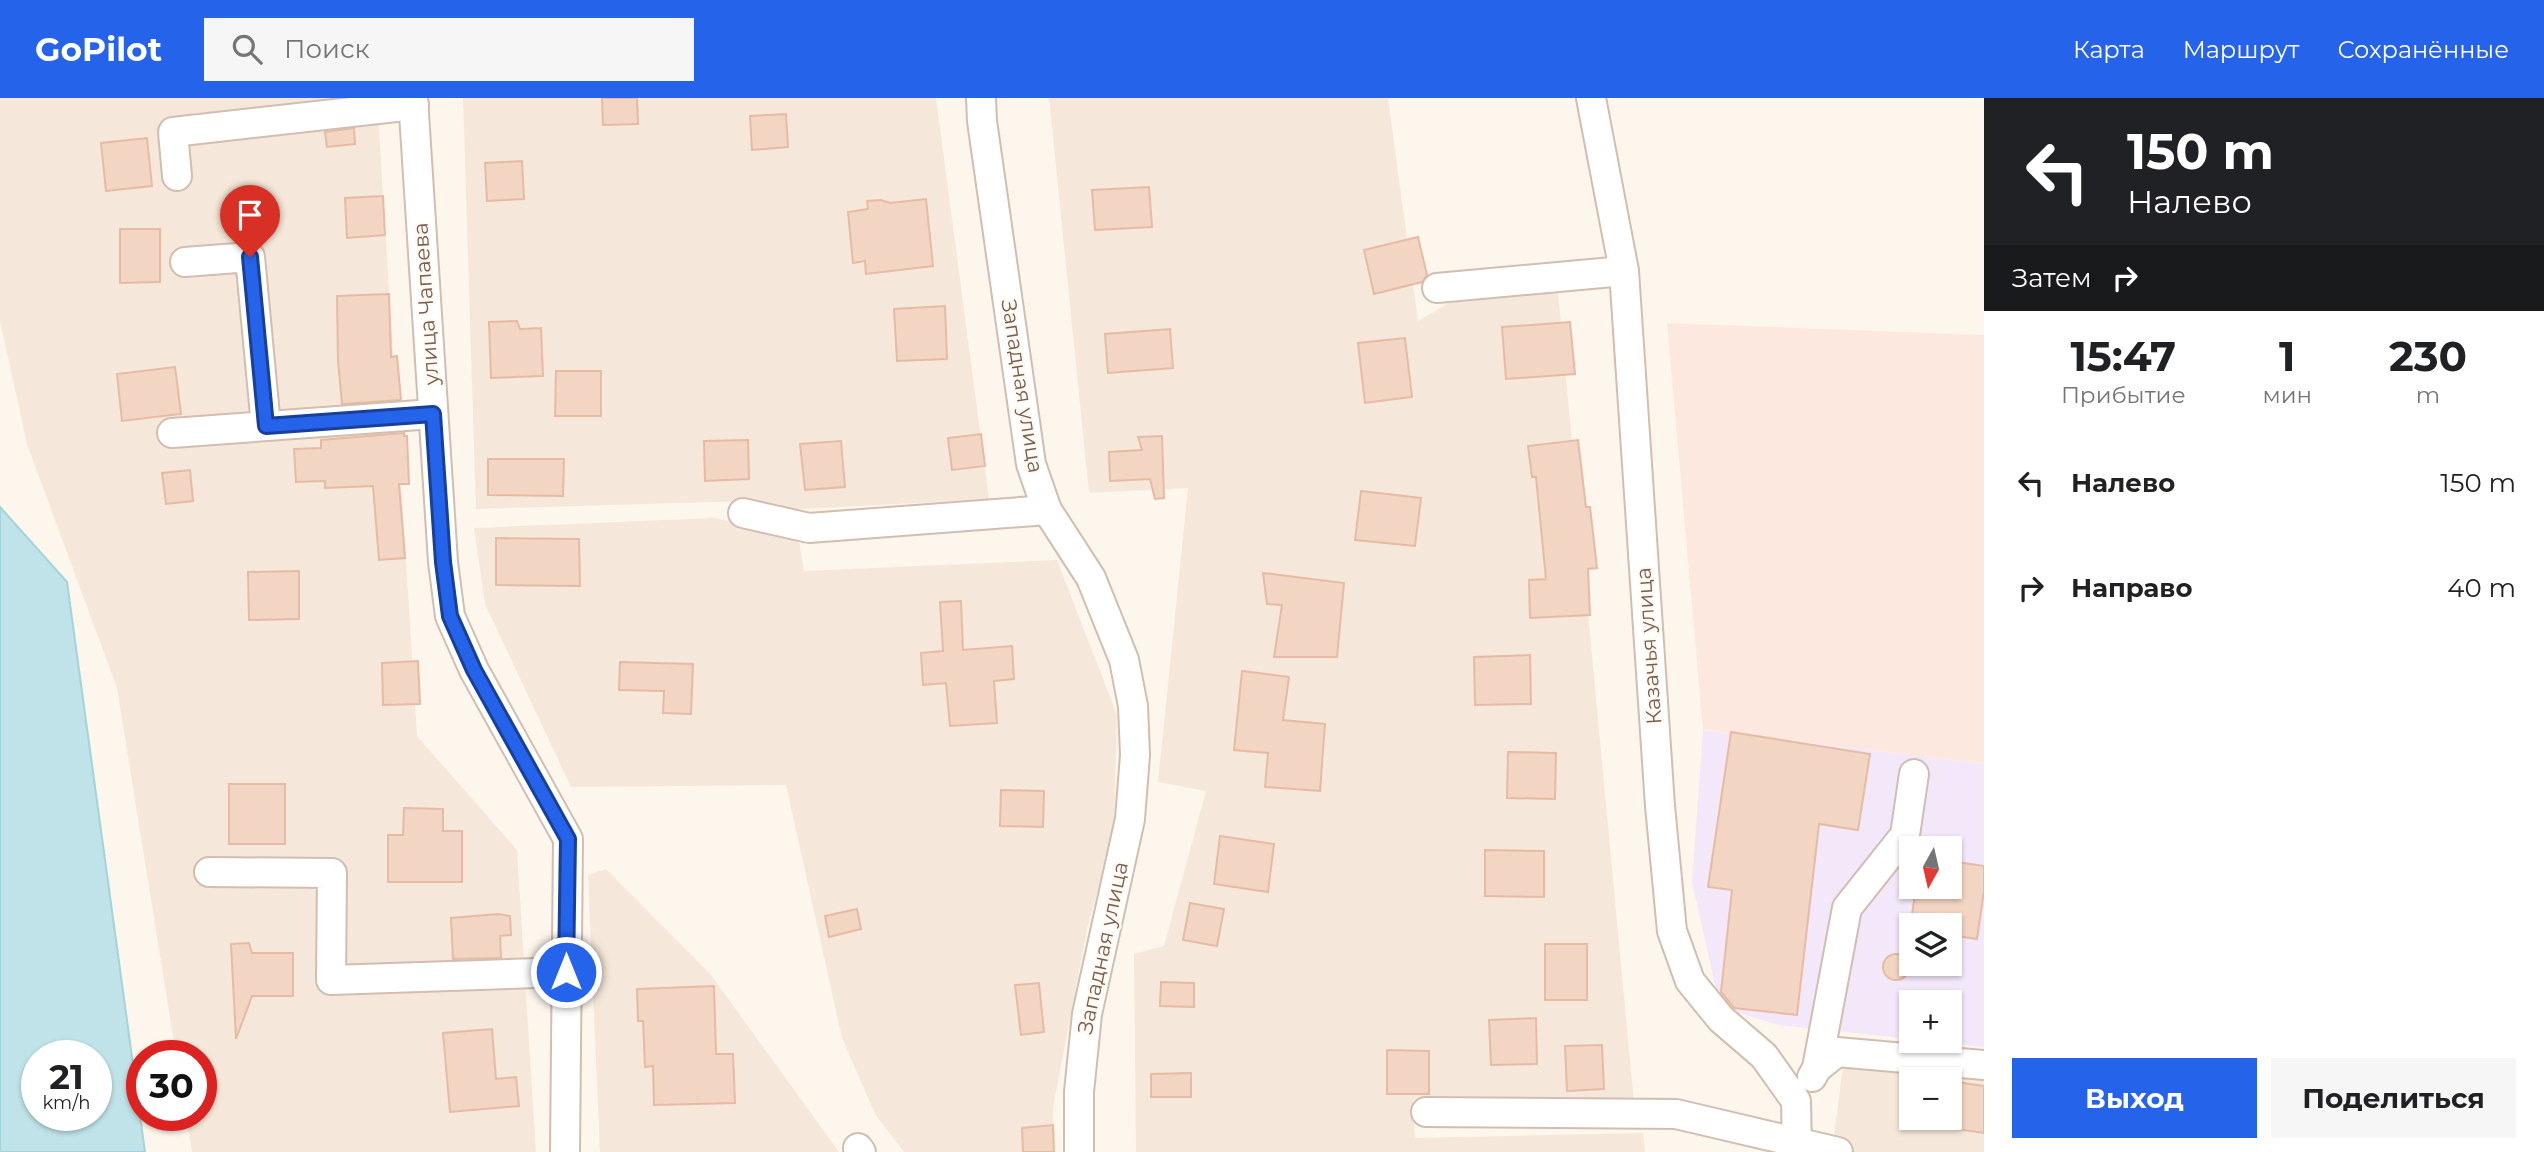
<!DOCTYPE html>
<html lang="ru">
<head>
<meta charset="utf-8">
<style>
  :root { --surface:#fff; --page:#f6f6f6; --text:#202124; --muted:#757577; --accent:#2563eb }
  body { margin:0; font-family:Montserrat,sans-serif; background:var(--page); color:var(--text); height:100vh; display:flex; flex-direction:column; font-size:26px; white-space:nowrap }
  * { box-sizing:border-box; margin:0 }
  p { font-size:23px; color:var(--muted) }
  .icon { flex:none; width:38px; height:38px; fill:none; stroke:currentColor; stroke-width:2; stroke-linecap:round; stroke-linejoin:round }
  .map { position:relative; flex:1; overflow:hidden }
  .side { display:flex; flex-direction:column; background:var(--surface); width:560px }
  .side>* { flex:none }
  .top-card { background:#202124; color:#fff; overflow:hidden }
  .needle { width:46px; rotate:188deg }
  .buttons { position:absolute; left:1899px; top:738px; display:grid; gap:14px }
  .buttons a { display:grid; place-items:center; width:63px; height:63px; border-radius:0px; background:var(--surface); box-shadow:0 2px 5px #0004; font-size:35px }
  .speed { position:absolute; left:21px; top:942px; display:flex; gap:14px; font-size:35px; font-weight:700; text-align:center }
  .speed>* { display:grid; place-content:center; width:91px; height:91px; border-radius:50%; background:var(--surface); box-shadow:0 2px 5px #0004; line-height:1 }
  .speed small { font-size:18px; font-weight:400 }
  .speed .limit { border:10px solid #d22; background:#fff; color:#111 }
  .pin { position:absolute; display:grid; place-items:center; width:60px; height:60px; color:#fff; margin:-72px -30px; border-radius:50% 50% 50% 0; rotate:-45deg; box-shadow:0 0 7px #0007 }
  .pin .icon { rotate:45deg }
  .me { position:absolute; width:77px; margin:-38px; rotate:0deg; stroke-linejoin:round; filter:drop-shadow(0 0 5px #0008) }
  .turn { display:flex; align-items:center; gap:24px; height:147px; padding:0 28px; font-size:32px }
  .turn .icon { width:91px; height:91px; stroke-width:2.5 }
  .turn b { display:block; font-size:49px; line-height:60px }
  .then { display:flex; align-items:center; height:66px; padding:0 28px; background:#0003; gap:14px; font-size:26px }
  .eta { display:flex; justify-content:space-evenly; align-items:center; height:119px; text-align:center }
  .eta b { font-size:42px; font-weight:700; line-height:49px }
  .cta { display:flex; gap:14px; margin-top:auto; padding:14px 28px }
  .cta a { flex:1; height:80px; border-radius:0px; background:var(--accent); color:#fff; font-size:28px; font-weight:700; line-height:80px; text-align:center }
  .cta a+a { background:var(--page); color:var(--text) }
  ul { padding:0; list-style:none }
  li { display:flex; align-items:center; gap:21px; height:105px; padding:0 28px }
  li div { flex:1 }
  li b { display:block; font-size:26px }
  li em { font-style:normal }
  header { display:flex; align-items:center; gap:42px; box-sizing:border-box; height:98px; padding:0 35px; background:var(--accent); color:#fff }
  header strong { font-size:33px }
  nav { display:flex; gap:38px; margin-inline-start:auto; font-size:24px }
  .search { width:490px; height:63px; background:var(--page); display:flex; align-items:center; gap:18px; box-sizing:border-box; padding:0 24px; border-radius:0px; color:var(--muted); font-size:26px }
  main { display:flex; flex:1; min-height:0 }
  .map>svg:first-child { display:block }
  .residential { fill:#f5e8da; fill-rule:evenodd }
  .commercial { fill:#fde8e0 }
  .education { fill:#f3e8fa; fill-rule:evenodd }
  .water { fill:#bfe3e8; stroke:#a5d3da; stroke-width:2; fill-rule:evenodd }
  .building { fill:#f3d5c3; stroke:#e6bba3; stroke-width:2 }
  .lines { fill:none; stroke-linecap:round; stroke-linejoin:round }
  .minor-casing { stroke:#d1beb0; stroke-width:32 }
  .minor { stroke:#fff; stroke-width:28 }
  .route-casing { stroke:#184099; stroke-width:18 }
  .route { stroke:#2563eb; stroke-width:12 }
  .labels { text-anchor:middle; stroke-width:5; stroke-linejoin:round; paint-order:stroke }
  .street-label { font-size:21px; fill:#7a5c4d; stroke:#fffaf3 }
</style>
</head>
<body>
<header>
<strong>GoPilot</strong>
<div class="search"><svg class="icon" aria-label="search" viewBox="0 0 24 24"><circle cx="10" cy="10" r="6"/><path d="M15 15l6 6"/></svg>Поиск</div>
<nav><a>Карта</a><a>Маршрут</a><a>Сохранённые</a></nav>
</header>
<main>
<div class="map">
<svg width="1984" height="1054" viewBox="0 0 1984 1054">
  <rect width="100%" height="100%" fill="#fdf6ec"/>
  <g class="residential">
    <path d="M0 0H377L417 638 517 752 536 1054H192L186 1017H201V957H176L117 590 27 346 0 223Z"/>
    <path d="M463 0H936L989 401 785 412 751 403 476 411Z"/>
    <path d="M1049 0H1388L1418 223 1468 194 1557 184 1634 1005 1413 1001 1415 1040 1643 1035 1645 1054H1136L1134 856 1164 848 1206 693 1158 684 1188 390 1089 395Z"/>
    <path d="M714 420 798 436 804 473 1057 462 1117 617 1114 732 1087 831 1053 1010 1054 1054H904L875 1016 842 940 786 687 571 689 485 506 474 430Z"/>
    <path d="M606 771 711 877 839 1054H600L588 777Z"/>
    <path d="M1846 944 1984 962V1054H1832ZM1911 982H1950V1020H1911Z"/>
  </g>
  <path class="commercial" d="M1667 225 1984 237V666L1703 632Z"/>
  <path class="education" d="M1703 632 1984 666V949L1932 943H1950V905H1911V941L1778 927 1720 909 1692 784ZM1911 751H1950V789H1911ZM1911 828H1950V866H1911Z"/>
  <path class="water" d="M0 409 67 484 145 1054H0ZM37 957H96V1017H37Z"/>
  <g class="building">
    <path d="M602 0H637L638 26 603 27Z"/>
    <path d="M786 16 788 49 752 52 750 18Z"/>
    <path d="M354 30 355 46 327 49 325 34Z"/>
    <path d="M147 40 152 88 106 93 101 45Z"/>
    <path d="M522 63 524 101 487 103 485 65Z"/>
    <path d="M1149 89 1152 129 1095 132 1092 92Z"/>
    <path d="M383 98 385 137 347 140 345 100Z"/>
    <path d="M926 101 933 168 866 176 865 163 853 165 848 114 868 111 867 103 881 102 890 105Z"/>
    <path d="M120 131H160V184L120 185Z"/>
    <path d="M1418 139 1427 177 1422 184 1374 196 1364 152Z"/>
    <path d="M389 196 391 259 397 258 401 302 342 306 338 263 337 198Z"/>
    <path d="M945 208 947 261 897 263 894 211Z"/>
    <path d="M517 223 520 231 541 230 543 278 491 280 489 224Z"/>
    <path d="M1570 224 1575 276 1506 281 1502 229Z"/>
    <path d="M1170 231 1173 270 1108 275 1105 236Z"/>
    <path d="M1405 240 1412 299 1365 305 1358 245Z"/>
    <path d="M175 269 181 316 122 323 117 276Z"/>
    <path d="M556 273H601V318H555Z"/>
    <path d="M404 335V338H407L409 386H399L405 460 379 462 373 388 325 390V383L296 384 294 351 321 350V342Z"/>
    <path d="M981 336 985 368 952 372 948 340Z"/>
    <path d="M1162 338 1164 400 1155 401 1150 381 1110 383 1109 354 1142 352 1138 339Z"/>
    <path d="M748 342 749 381 705 383 704 343Z"/>
    <path d="M1578 342 1586 409H1590L1597 470 1588 471 1590 517 1530 520 1529 482 1546 481 1536 379H1532L1528 348Z"/>
    <path d="M841 343 845 389 805 392 800 346Z"/>
    <path d="M488 361H564L563 398 488 397Z"/>
    <path d="M190 372 193 403 166 406 162 375Z"/>
    <path d="M1361 393 1421 400 1415 448 1355 442Z"/>
    <path d="M496 440 579 441 580 488 496 487Z"/>
    <path d="M299 473V521L249 522 248 474Z"/>
    <path d="M1263 475 1344 485 1337 559H1274L1282 507 1267 506Z"/>
    <path d="M961 503 963 552 1012 548 1014 581 994 583 997 625 950 628 946 585 923 587 921 555 943 553 940 504Z"/>
    <path d="M1530 557 1531 606 1475 607 1474 559Z"/>
    <path d="M418 563 420 606 383 607 382 565Z"/>
    <path d="M620 564 693 566 691 616 663 615 664 593 619 592Z"/>
    <path d="M1242 573 1289 579 1283 622 1325 626 1320 693 1265 689 1268 655 1234 652Z"/>
    <path d="M1731 634 1870 656 1858 732 1819 726 1797 917 1734 910 1721 894 1732 792 1708 789Z"/>
    <path d="M1508 654 1556 655 1555 701 1507 700Z"/>
    <rect x="229" y="686" width="56" height="60"/>
    <path d="M1001 692 1044 693 1043 729 1000 728Z"/>
    <path d="M404 710 443 711V733H462V784H388V737H403Z"/>
    <path d="M1220 738 1274 746 1268 794 1214 786Z"/>
    <path d="M1485 752 1544 753V799L1485 798Z"/>
    <path d="M1950 763 1984 768V793L1977 841 1950 837V828H1911L1910 831 1916 789H1950Z"/>
    <path d="M1190 805 1224 811 1217 848 1183 842Z"/>
    <path d="M857 811 861 831 829 839 825 818Z"/>
    <path d="M498 816 510 818 511 837 500 838 501 860 453 861 451 820Z"/>
    <path d="M249 845 252 855H293V898H252L236 941 231 846Z"/>
    <rect x="1545" y="846" width="42" height="56"/>
    <circle cx="1896" cy="869" r="13"/>
    <path d="M1161 884 1194 885V909L1160 908Z"/>
    <path d="M1039 885 1044 934 1021 937 1015 887Z"/>
    <path d="M714 888 716 956H733L735 1005 654 1007 653 968 645 969 643 923H638L637 891Z"/>
    <path d="M1536 920 1537 966 1491 967 1489 922Z"/>
    <path d="M492 931 496 981 516 979 519 1008 450 1014 443 935Z"/>
    <path d="M1602 947 1604 991 1567 993 1565 948Z"/>
    <path d="M1387 952 1429 953V996H1387Z"/>
    <path d="M1191 975V999H1151V976Z"/>
    <path d="M1950 983 1984 988V1035L1921 1026V1020H1950Z"/>
    <path d="M1053 1027 1054 1054H1023L1022 1030Z"/>
  </g>
  <g class="lines">
    <g class="minor-casing">
      <g id="minor">
        <path d="M413 0 443 464 450 518 474 572 568 741 565 1054"/>
        <path d="M981 0 982 23 1031 366 1047 412 1091 480 1124 562 1133 608 1135 657 1130 721 1087 916 1079 994V1054"/>
        <path d="M1591 0 1624 173 1660 708 1672 833 1690 883 1721 921 1764 958 1796 1003 1797 1054"/>
        <path d="M177 78 173 34 414 7"/>
        <path d="M185 164 250 159 266 328"/>
        <path d="M1437 190 1624 173"/>
        <path d="M172 335 433 316"/>
        <path d="M743 415 809 430 1047 412"/>
        <path d="M209 774 332 775 331 882 566 874"/>
        <path d="M1817 970 1847 810 1905 737 1914 676"/>
        <path d="M1812 979 1817 970 1837 954 1984 967"/>
        <path d="M1426 1014 1676 1016 1838 1054"/>
        <path d="M858 1050 861 1054"/>
      </g>
    </g>
    <use href="#minor" class="minor"/>
  </g>
  <g class="lines">
    <g class="route-casing">
      <path id="route" d="M250 159 266 328 433 316 443 464 450 518 474 572 568 741 566 874"/>
    </g>
    <use href="#route" class="route"/>
  </g>
  <g class="labels">
    <g class="street-label">
      <text transform="translate(426 206) rotate(-94)" y="7">улица Чапаева</text>
      <text transform="translate(1022 288) rotate(81)" y="7">Западная улица</text>
      <text transform="translate(1649 548) rotate(-94)" y="7">Казачья улица</text>
      <text transform="translate(1103 850) rotate(-78)" y="7">Западная улица</text>
    </g>
  </g>
</svg>
<div class="buttons">
<a><svg class="needle" viewBox="-14 -14 28 28"><path d="M0-13l5 13h-10z" fill="#e53935"/><path d="M0 13l5-13h-10z" fill="#757577"/></svg></a>
<a><svg class="icon" aria-label="layers" viewBox="0 0 24 24"><path d="M12 4l9 5-9 5-9-5zM3 14l9 5 9-5"/></svg></a>
<a>+</a>
<a>−</a>
</div>
<div class="speed"><div>21<small>km/h</small></div><div class="limit">30</div></div>
<div class="pin" style="left:250px;top:159px;background:#d93025"><svg class="icon" aria-label="arrive" viewBox="0 0 24 24"><path d="M6 21V4h12l-3 4 3 4H6"/></svg></div>
<svg class="me" style="left:566px;top:874px" viewBox="-20 -20 40 40"><circle r="17" fill="#2563eb" stroke="#fff" stroke-width="3"/><path d="M0-11L8 9 0 5-8 9z" fill="#fff"/></svg>
</div>
<section class="side">
<div class="top-card">
<div class="turn"><svg class="icon" aria-label="left" viewBox="0 0 24 24"><path d="M17 20v-9H6M10 6l-5 5 5 5"/></svg><div><b>150 m</b>Налево</div></div>
<div class="then">Затем<svg class="icon" aria-label="right" viewBox="0 0 24 24"><path d="M7 20v-9h11M14 6l5 5-5 5"/></svg></div>
</div>
<div class="eta">
<div><b>15:47</b><p>Прибытие</p></div>
<div><b>1</b><p>мин</p></div>
<div><b>230</b><p>m</p></div>
</div>
<ul>
<li><svg class="icon" aria-label="left" viewBox="0 0 24 24"><path d="M17 20v-9H6M10 6l-5 5 5 5"/></svg><div><b>Налево</b></div><em>150 m</em></li>
<li><svg class="icon" aria-label="right" viewBox="0 0 24 24"><path d="M7 20v-9h11M14 6l5 5-5 5"/></svg><div><b>Направо</b></div><em>40 m</em></li>
</ul>
<div class="cta"><a>Выход</a><a>Поделиться</a></div>
</section>
</main>
</body>
</html>
